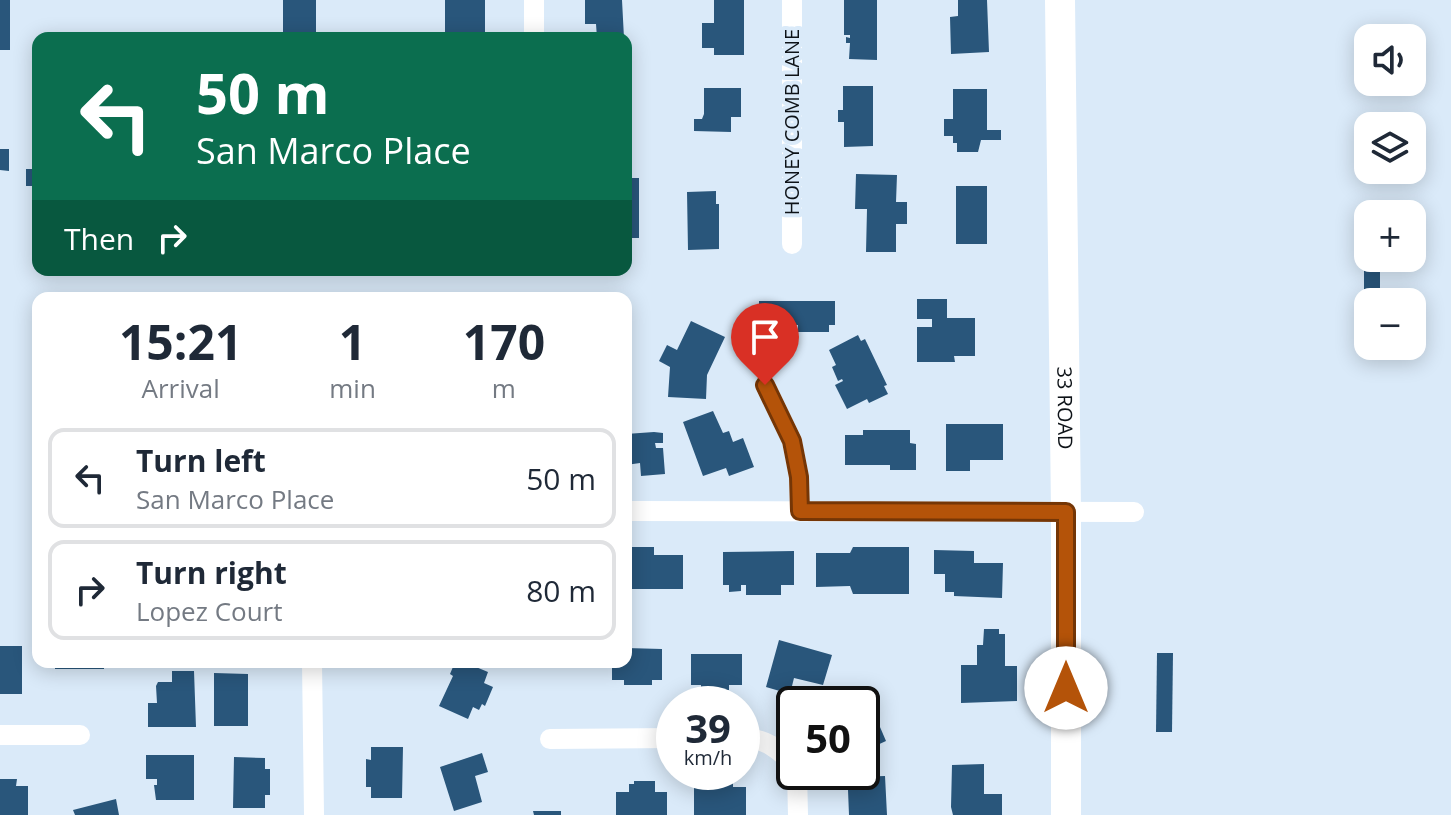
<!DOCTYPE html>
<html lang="en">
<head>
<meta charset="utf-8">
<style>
  :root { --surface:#fff; --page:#f6f6f7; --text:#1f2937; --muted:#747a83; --line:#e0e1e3 }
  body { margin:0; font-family:"Open Sans",sans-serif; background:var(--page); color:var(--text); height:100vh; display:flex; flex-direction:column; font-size:30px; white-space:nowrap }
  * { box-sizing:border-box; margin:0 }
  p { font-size:26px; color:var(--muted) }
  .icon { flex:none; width:44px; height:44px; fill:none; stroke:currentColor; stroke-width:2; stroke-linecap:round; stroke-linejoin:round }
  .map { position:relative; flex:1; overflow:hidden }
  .sheet { position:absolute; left:32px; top:292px; width:600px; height:376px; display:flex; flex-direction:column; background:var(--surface); border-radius:16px; box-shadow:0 4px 20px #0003 }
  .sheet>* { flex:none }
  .hud { position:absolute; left:32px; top:32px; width:600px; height:244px; border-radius:16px; box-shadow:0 4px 20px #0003; background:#0b6e4f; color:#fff; overflow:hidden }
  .buttons { position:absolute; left:1354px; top:24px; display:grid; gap:16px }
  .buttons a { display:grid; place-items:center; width:72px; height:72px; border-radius:16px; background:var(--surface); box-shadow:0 4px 20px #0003; font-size:40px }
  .speed { position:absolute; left:656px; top:686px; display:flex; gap:16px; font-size:40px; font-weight:700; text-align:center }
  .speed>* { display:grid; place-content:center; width:104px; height:104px; border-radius:50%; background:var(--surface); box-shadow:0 4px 20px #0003; line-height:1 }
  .speed small { font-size:20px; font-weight:400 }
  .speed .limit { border:4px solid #111; border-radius:12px; background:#fff; color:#111 }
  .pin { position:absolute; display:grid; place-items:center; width:68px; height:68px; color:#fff; margin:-82px -34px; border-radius:50% 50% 50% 0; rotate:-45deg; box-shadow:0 0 8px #0007 }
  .pin .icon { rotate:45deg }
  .me { position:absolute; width:88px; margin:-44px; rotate:0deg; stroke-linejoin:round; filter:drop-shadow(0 0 6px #0008) }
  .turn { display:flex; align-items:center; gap:28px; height:168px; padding:0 32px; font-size:36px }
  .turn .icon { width:104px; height:104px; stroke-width:2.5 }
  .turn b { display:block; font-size:56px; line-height:68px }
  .then { display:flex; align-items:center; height:76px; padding:0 32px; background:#0003; gap:16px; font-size:30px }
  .eta { display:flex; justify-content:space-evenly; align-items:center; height:136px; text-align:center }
  .eta b { font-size:48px; font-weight:700; line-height:56px }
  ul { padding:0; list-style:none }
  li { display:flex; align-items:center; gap:24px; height:100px; margin:0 16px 12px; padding:0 16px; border:4px solid var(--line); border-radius:16px }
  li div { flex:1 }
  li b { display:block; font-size:30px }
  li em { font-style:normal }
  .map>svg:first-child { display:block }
  .building { fill:#29567b }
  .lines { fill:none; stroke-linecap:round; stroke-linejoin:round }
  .street { stroke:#fff; stroke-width:20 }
  .secondary { stroke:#fff; stroke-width:30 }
  .route-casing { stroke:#753606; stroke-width:20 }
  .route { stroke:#b45309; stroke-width:14 }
  .labels { text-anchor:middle; stroke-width:8; stroke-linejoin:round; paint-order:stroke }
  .street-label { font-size:20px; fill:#0d1217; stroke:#daeaf9 }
</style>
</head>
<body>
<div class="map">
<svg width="1451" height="815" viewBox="0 0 1451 815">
  <rect width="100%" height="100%" fill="#daeaf9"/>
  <g class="building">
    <rect x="0" y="0" width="10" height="50"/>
    <rect x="283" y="0" width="33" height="38"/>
    <rect x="445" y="0" width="40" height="38"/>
    <path d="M585 0H622L624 38H597L596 24H585Z"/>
    <path d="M714 0H744V55H714V48H702V23H714Z"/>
    <path d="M844 0H877V60L849 59 850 43H846V37L850 38V35H844Z"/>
    <path d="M958 0H987L989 52 951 54 950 17 958 16Z"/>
    <path d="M843 86H873V146L844 147V122H838V110H843Z"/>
    <path d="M704 88H741V117H731V132L694 131V119H702L704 114Z"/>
    <path d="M953 89H987V130H1001V140H981L978 152H957V143H953V136H944V119H953Z"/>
    <path d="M0 149H9V171L0 170Z"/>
    <rect x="26" y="169" width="12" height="17"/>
    <path d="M856 174 897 175 896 202H907V224H896V252H866L867 209H855Z"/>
    <rect x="626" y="178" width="13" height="60"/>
    <rect x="956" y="186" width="31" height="58"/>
    <path d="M716 191V204H719V249L688 250 687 192Z"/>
    <path d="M1384 206V214H1368V258H1380V292H1364V207Z"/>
    <path d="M917 299H947V318H975V356H954L955 362H917V327H932V319H917Z"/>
    <path d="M759 301H835V325H829V332H798V325H759Z"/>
    <path d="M691 321 725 337 707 375 706 399 668 397 670 367 659 361 667 345 677 350Z"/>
    <path d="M858 335 861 341 865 339 887 385 884 386 888 394 869 403 867 399 847 409 835 385 843 381 842 379 838 381 832 367 836 365 829 350Z"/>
    <path d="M713 411 723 433 729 431 733 442 743 438 754 467 729 476 726 468 703 476 683 422Z"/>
    <path d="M946 424H1003V460H970V471H946Z"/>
    <path d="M863 430H910V443L916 444V470H890V465H845V435H863Z"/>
    <path d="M654 432 663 433V443H655L656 448H663L665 474 641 476 640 463 626 465V434Z"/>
    <path d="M626 547H654V555H683V589H626Z"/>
    <path d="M853 547H909V594H853L850 586 816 587V553H850Z"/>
    <path d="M934 550 974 551V563H1003L1002 598 954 596V592H945V574H934Z"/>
    <path d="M794 551V585H781V595H746V585H741V591L729 592V585H723V552Z"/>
    <path d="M984 629H999V634H1005V666H1017V701L961 703V665H977V645H983Z"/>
    <path d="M779 640 832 655 823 685 794 678 790 694 766 687Z"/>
    <rect x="0" y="646" width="22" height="48"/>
    <path d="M626 648 662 649V680H652V685H624V680H612V662H626Z"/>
    <path d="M1157 653H1173L1172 732H1156Z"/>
    <path d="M691 654H742V685H729V690H701V685H691Z"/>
    <rect x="55" y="662" width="49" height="7"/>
    <path d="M455 662H464L488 672 484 683 493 687 485 706 482 704 479 710 473 707 468 719 439 706 453 676 450 674Z"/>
    <path d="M172 671H194L196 727H148V703H157L156 686 158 682H172Z"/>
    <path d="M214 673 248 674V726H214Z"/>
    <path d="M865 692 886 741 862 752V704H837Z"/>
    <path d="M371 747H403L402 798H371V787H366V759L371 760Z"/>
    <path d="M482 753 488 772 475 776 482 802 454 811 440 767Z"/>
    <path d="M146 755H194V800H156L154 785H157V779H146Z"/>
    <path d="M234 757 265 758V769H270V795H265V808H233Z"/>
    <path d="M984 764V794H1002V815H953L951 807 952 765Z"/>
    <path d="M885 776 887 815H849L848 790H854L853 777Z"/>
    <path d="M0 779H17L16 786H28V815H0Z"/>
    <path d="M634 781H655V792H667V815H616V792H629V784H634Z"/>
    <path d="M706 782H733V787H746V815H694V788H706Z"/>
    <path d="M116 799 119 815H75L73 810Z"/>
    <path d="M533 811H561V815H534Z"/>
  </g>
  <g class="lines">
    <g class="street">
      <path d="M534 0V38"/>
      <path d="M792 244V0"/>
      <path d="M765 385 792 441 799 477 800 511"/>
      <path d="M626 511 1134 512"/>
      <path d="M312 662 314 815"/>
      <path d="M0 735H80"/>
      <path d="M742 738C765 738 779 749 794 765"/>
      <path d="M550 739 674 738"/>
      <path d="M797 772 798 815"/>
    </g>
    <path class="secondary" id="s1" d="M1060 0 1066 512V815"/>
  </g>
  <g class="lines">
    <g class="route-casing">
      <path id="route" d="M765 385 792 441 799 477 800 511 1066 512V688"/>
    </g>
    <use href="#route" class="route"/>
  </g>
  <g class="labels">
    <g class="street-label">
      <text transform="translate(792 122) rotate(-90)" y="7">HONEY COMB LANE</text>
      <text dy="7" stroke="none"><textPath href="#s1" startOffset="408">33 ROAD</textPath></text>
    </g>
  </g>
</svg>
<div class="buttons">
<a><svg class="icon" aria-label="sound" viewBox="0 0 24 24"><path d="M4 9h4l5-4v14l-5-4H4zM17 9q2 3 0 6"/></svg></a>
<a><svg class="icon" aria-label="layers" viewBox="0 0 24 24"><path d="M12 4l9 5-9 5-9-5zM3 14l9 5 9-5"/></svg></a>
<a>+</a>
<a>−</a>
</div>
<div class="speed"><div>39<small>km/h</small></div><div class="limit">50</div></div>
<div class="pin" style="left:765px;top:385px;background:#d93025"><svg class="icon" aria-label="arrive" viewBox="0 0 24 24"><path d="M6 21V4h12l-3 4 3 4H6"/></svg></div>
<svg class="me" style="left:1066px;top:688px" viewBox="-20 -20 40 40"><circle r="19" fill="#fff"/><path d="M0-13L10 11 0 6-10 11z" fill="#b45309"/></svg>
<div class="hud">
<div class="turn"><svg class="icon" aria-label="left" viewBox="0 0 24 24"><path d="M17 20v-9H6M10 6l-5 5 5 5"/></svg><div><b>50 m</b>San Marco Place</div></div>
<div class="then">Then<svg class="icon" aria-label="right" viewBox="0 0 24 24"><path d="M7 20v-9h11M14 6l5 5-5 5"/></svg></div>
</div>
<section class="sheet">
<div class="eta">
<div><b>15:21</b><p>Arrival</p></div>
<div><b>1</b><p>min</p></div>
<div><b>170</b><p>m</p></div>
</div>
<ul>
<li><svg class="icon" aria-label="left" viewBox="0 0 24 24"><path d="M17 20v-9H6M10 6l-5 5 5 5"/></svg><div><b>Turn left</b><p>San Marco Place</p></div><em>50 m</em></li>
<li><svg class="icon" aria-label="right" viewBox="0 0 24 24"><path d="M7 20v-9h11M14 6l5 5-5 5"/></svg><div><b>Turn right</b><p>Lopez Court</p></div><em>80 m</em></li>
</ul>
</section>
</div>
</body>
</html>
